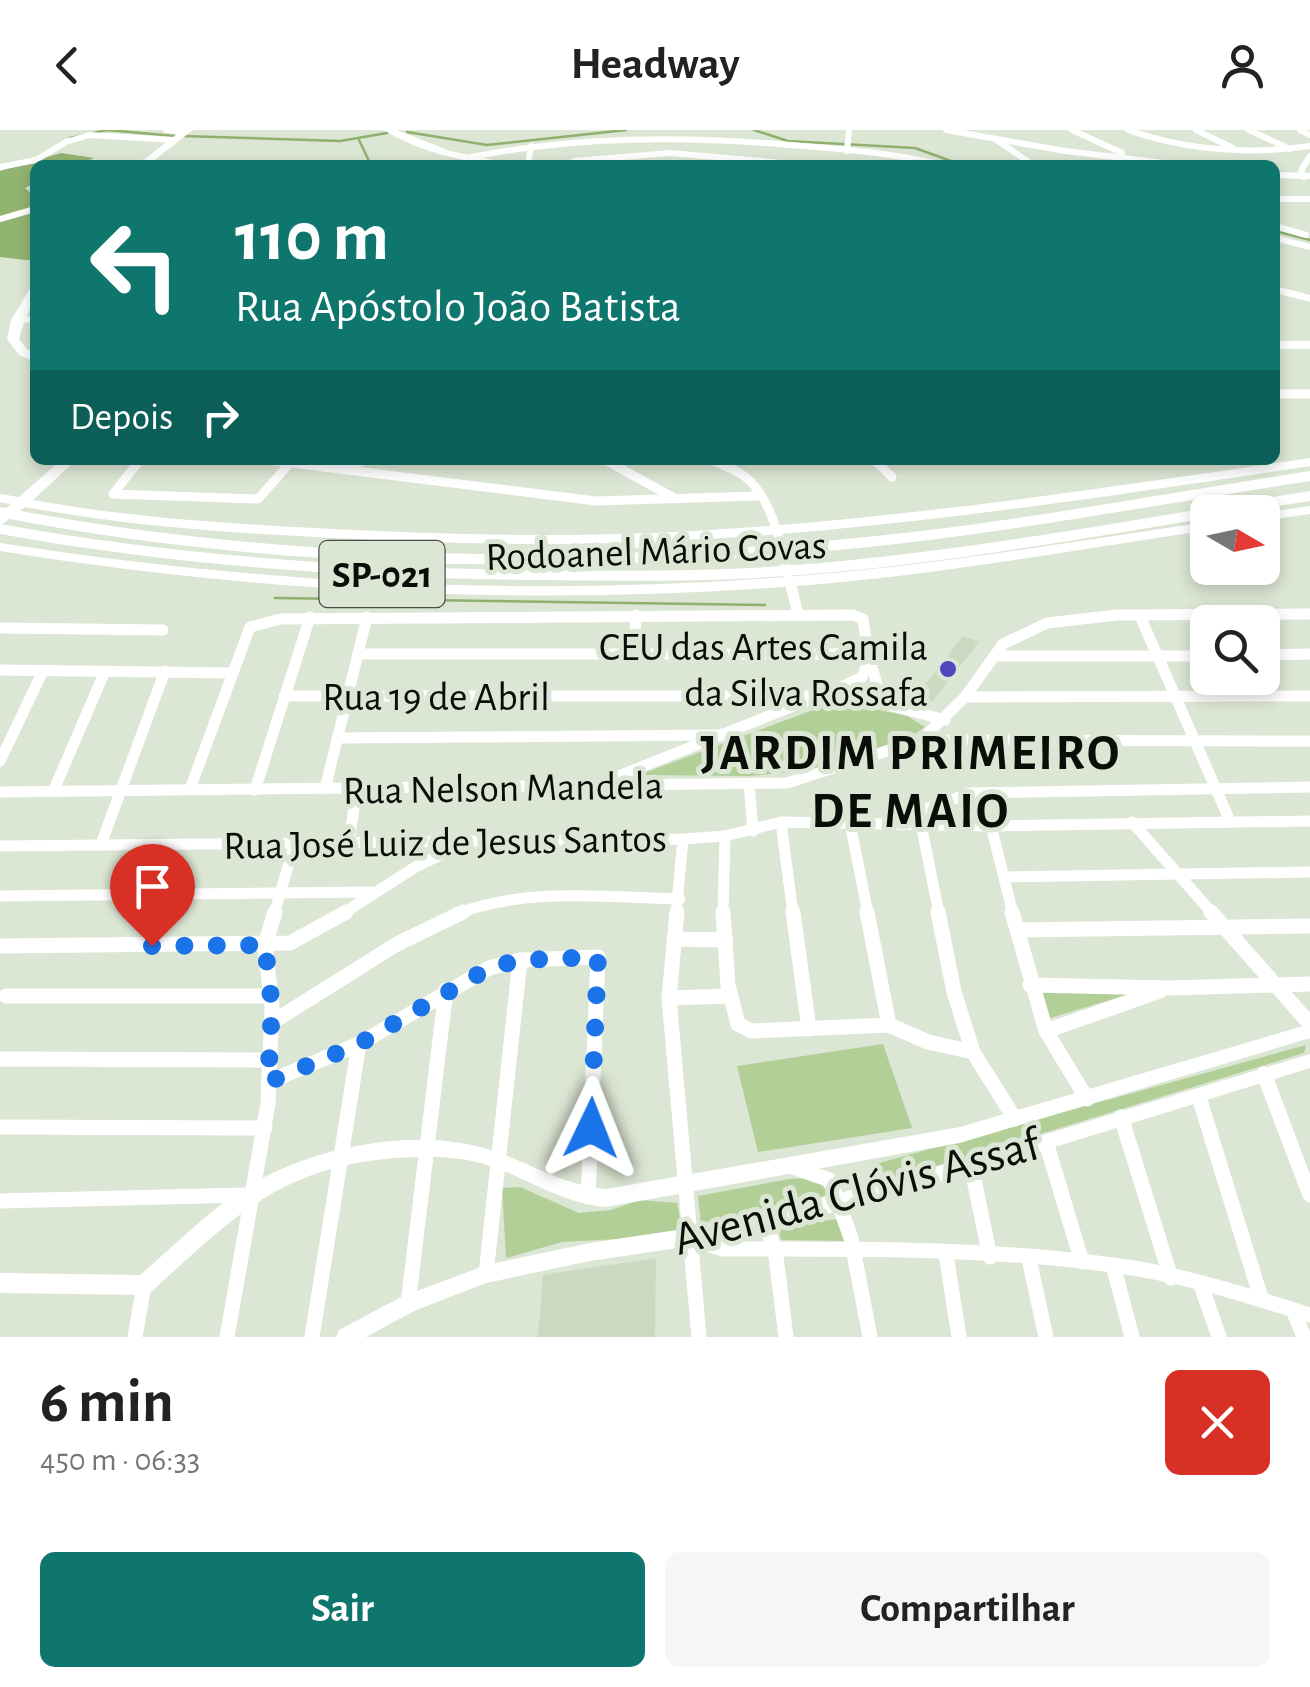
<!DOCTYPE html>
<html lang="pt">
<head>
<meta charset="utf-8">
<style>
  :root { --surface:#fff; --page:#f6f6f6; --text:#222; --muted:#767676; --accent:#0f766e }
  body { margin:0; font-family:"Alegreya Sans",sans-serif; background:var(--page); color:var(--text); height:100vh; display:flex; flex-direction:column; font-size:38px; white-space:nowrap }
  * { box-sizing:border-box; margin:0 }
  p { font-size:32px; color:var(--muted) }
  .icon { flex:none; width:55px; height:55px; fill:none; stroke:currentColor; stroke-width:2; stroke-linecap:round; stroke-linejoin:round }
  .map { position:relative; height:1207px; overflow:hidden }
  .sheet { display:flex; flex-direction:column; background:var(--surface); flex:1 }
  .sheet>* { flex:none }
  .top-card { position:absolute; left:30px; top:30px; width:1250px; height:305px; border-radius:15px; box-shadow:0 5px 15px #0003; background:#0f766e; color:#fff; overflow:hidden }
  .needle { width:65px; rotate:99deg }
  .tools { position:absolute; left:1190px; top:365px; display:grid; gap:20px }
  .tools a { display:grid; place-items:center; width:90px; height:90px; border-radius:15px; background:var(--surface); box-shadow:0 5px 15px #0003; font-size:50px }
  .pin { position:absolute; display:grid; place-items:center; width:85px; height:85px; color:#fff; margin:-102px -42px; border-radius:50% 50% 50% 0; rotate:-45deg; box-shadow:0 0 10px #0007 }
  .pin .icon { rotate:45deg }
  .me { position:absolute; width:110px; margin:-55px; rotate:2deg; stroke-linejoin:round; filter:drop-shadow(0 0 8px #0008) }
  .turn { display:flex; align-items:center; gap:35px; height:210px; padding:0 40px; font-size:45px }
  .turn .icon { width:130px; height:130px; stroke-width:2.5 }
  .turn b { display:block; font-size:70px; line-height:85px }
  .then { display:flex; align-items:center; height:95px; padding:0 40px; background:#0003; gap:20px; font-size:38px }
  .round { display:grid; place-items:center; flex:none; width:105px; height:105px; border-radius:15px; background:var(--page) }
  .headline { display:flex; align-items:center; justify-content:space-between; height:170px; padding:0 40px }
  h1 { font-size:60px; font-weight:600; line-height:75px }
  .action { display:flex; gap:20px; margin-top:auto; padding:20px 40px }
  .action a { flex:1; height:115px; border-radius:15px; background:var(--accent); color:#fff; font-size:40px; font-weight:600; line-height:115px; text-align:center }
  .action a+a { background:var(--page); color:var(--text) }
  header { display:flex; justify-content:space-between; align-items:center; height:130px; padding:0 40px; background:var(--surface); font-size:45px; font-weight:600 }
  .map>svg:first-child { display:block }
  .built { fill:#ccd9c1 }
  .green { fill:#b2cf97 }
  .forest { fill:#92b471 }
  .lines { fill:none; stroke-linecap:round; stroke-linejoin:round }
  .stream { stroke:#8fb16e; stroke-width:2.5 }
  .minor-far3 { stroke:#fff; stroke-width:6 }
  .minor-far2 { stroke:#fff; stroke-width:9 }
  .minor-far1 { stroke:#fff; stroke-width:11 }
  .minor { stroke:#fff; stroke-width:15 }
  .tertiary { fill:#fff; fill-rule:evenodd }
  .secondary { fill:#fff; fill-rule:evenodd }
  .motorway { fill:#fff; fill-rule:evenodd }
  .route { stroke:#1a73e8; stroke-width:18; stroke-dasharray:0 32.4 }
  .poi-dot { fill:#5047be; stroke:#dce6d4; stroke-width:4 }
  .labels { text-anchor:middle; stroke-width:10; stroke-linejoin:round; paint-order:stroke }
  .shield { fill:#dce6d4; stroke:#494e45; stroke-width:2.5 }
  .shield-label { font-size:38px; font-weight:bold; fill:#0a0d08 }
  .street-label { font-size:40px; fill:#0a0d08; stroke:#dce6d4 }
  .poi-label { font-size:40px; fill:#0a0d08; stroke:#dce6d4; text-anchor:end }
  .near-street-label { font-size:48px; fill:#0a0d08; stroke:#dce6d4 }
  .district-label { font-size:50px; font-weight:bold; letter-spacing:2.5px; fill:#0a0d08; stroke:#dce6d4 }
</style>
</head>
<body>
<header><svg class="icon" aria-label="back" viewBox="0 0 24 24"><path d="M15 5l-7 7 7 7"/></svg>Headway<svg class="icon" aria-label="person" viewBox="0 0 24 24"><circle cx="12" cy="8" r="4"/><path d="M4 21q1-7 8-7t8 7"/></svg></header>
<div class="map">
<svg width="1310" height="1207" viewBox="0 0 1310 1207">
  <rect width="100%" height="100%" fill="#dce6d4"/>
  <g class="built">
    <path d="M963 506 979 512 932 572 917 565Z"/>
    <path d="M656 1128 655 1207H538L543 1145Z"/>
  </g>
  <g class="green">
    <path d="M837 571 907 586 925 597 912 606 814 640 749 646 639 645Z"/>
    <path d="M1036 862H1136L1047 889Z"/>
    <path d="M883 914 912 998 758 1022 737 936Z"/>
    <path d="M1306 915 1304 923 887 1051 879 1033Z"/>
    <path d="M817 1048 828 1064 811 1071 701 1093 698 1066 789 1049Z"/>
    <path d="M520 1057 579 1083 611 1080 639 1070 677 1073 682 1099 636 1108 562 1112 506 1128 502 1058Z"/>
    <path d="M837 1089 845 1111 781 1110 778 1097Z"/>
  </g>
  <path class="forest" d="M61 23 94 28 78 35H35V53L25 58 35 67V103L30 114 35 115V131L0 127V41Z"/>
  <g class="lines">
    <g class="stream">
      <path d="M754 0 788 11 915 18 962 35"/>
      <path d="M407 2 487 15 626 0"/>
      <path d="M183 6 340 11 387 3"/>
      <path d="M70 8 107 0 175 6"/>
      <path d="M359 10 371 35"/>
      <path d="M1275 101 1310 110"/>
      <path d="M275 468 765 475"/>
    </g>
    <g class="minor-far3">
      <path d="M166 0 184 2"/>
      <path d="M946 0 1065 21 1181 35"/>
      <path d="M1072 0 1122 23"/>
      <path d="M1128 0C1188 21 1247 25 1310 16"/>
      <path d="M1196 0 1233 18"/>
      <path d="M1249 0 1290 19"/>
      <path d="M1300 0 1310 5"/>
      <path d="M995 9 1033 35"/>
      <path d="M847 21 849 0"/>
      <path d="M471 27C578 6 683 6 791 15 842 19 893 23 943 35"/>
      <path d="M574 31 670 23 805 35"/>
      <path d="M528 35 531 16"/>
      <path d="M0 37 36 30 66 12 89 5 173 10"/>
      <path d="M1275 45 1310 46"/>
      <path d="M1304 47 1301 41 1310 26"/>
      <path d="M1275 69H1310"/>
      <path d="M0 89 35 79"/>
      <path d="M1275 96 1306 105"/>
      <path d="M1275 108 1310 117"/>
      <path d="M17 190 35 189"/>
    </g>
    <g class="minor-far2">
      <path d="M1275 264H1310"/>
      <path d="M140 330 113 364 258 369 290 333"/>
      <path d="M267 330 596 371 758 366"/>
      <path d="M605 330 676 369"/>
      <path d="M712 330C724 336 738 340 748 349 775 374 782 422 790 455"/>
      <path d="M874 330 892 347"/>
      <path d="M335 337 369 330"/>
    </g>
    <g class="minor-far1">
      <path d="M790 452 798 484"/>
      <path d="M1140 486 1230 691"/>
      <path d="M0 498 163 500"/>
      <path d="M358 524H868"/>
      <path d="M1262 525 1310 524"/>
      <path d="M634 526 636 485"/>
      <path d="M994 526H1208"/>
      <path d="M0 540 232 543"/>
      <path d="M829 563 862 547 869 530"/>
      <path d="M284 566H834L874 571 945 590"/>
      <path d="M965 567 1310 566"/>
      <path d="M337 608 723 605"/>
      <path d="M921 610 1310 611"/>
      <path d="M0 631 43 541"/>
      <path d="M606 651 811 569"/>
      <path d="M749 654 753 701"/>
      <path d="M190 659 250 497 280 489 853 485 863 489 868 524 883 574"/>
      <path d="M325 659 367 487"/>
      <path d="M255 660 310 487"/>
      <path d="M0 662 787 653 921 610 965 567 1003 514 1047 493 1117 485 1310 484"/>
      <path d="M53 662 105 541"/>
      <path d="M896 690 970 663 1310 657"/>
      <path d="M781 692 793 784"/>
      <path d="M1132 692 1213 784"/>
      <path d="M850 693 868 784"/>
      <path d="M921 694 939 784"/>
      <path d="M991 696 1013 784"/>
      <path d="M349 711 357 658"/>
      <path d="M101 714 165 541"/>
      <path d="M0 716 683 709 725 706 781 692 991 696 1310 691"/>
      <path d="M1005 747 1310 742"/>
      <path d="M0 766 372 762"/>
      <path d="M274 784 295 713"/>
      <path d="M342 784 417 736 469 712"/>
      <path d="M456 784C527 757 605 767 680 769"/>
      <path d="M676 784 683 709"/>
      <path d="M723 784 725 706"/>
    </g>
    <g class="minor">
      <path d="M677 782 669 868 699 1207"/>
      <path d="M723 782 728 855 738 894 751 901 889 895"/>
      <path d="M793 782 809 899"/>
      <path d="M867 782 889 895 928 912 973 922"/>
      <path d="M938 782 954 862 973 922 1015 989"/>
      <path d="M1012 782 1046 901 1087 969"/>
      <path d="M1211 782 1310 894"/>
      <path d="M1018 800 1310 796"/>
      <path d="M674 809 726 810"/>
      <path d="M0 816 290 813 346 782"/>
      <path d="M1030 855 1169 858 1310 854"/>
      <path d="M6 866H272"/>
      <path d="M669 868 730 866"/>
      <path d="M271 893 397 814 463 782"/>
      <path d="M1046 901 1160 861"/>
      <path d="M0 929 268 930"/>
      <path d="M1264 944 1310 1065"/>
      <path d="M268 952 359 914 489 838 520 830 598 827 588 1067"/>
      <path d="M1199 967 1261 1168"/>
      <path d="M1121 987 1171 1148"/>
      <path d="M0 997 265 998"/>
      <path d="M1046 1012 1082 1132"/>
      <path d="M971 1035 990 1127"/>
      <path d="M795 1038 830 1050 851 1108 870 1207"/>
      <path d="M0 1071 245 1065"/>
      <path d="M764 1093 775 1119 786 1207"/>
      <path d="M691 1109 723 1119C859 1119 998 1117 1133 1138 1194 1148 1252 1167 1310 1185"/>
      <path d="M946 1124 959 1207"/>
      <path d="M1029 1129 1046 1207"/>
      <path d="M1113 1135 1132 1207"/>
      <path d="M486 1144 520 830"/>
      <path d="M1201 1155 1219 1207"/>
      <path d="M408 1174 446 860"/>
      <path d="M1293 1180 1304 1207"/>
      <path d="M135 1207 144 1155"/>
      <path d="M227 1207 268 974 272 877 265 815 275 782"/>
      <path d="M312 1207 359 914"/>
    </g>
    <g class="tertiary">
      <path d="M1310 894V908L960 1013 606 1077C555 1072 524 1044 477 1032 447 1025 415 1026 385 1029 276 1040 228 1092 151 1162L144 1165 0 1163V1143L140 1145C173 1117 204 1085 240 1061 303 1020 402 998 476 1016 523 1027 557 1055 606 1059L960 997Z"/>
      <path d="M1310 924V938L971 1043 738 1109 590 1131 486 1153 414 1181 366 1207H336L339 1200 401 1167 486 1135 590 1113 738 1091 971 1027Z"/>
    </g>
    <g class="secondary">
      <path d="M182 0H193L148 35H137Z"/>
      <path d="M384 0H397L450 21 517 35C472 35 423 24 384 0Z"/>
      <path d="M35 156C35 175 23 190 19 209L27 219 35 223V232L19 225 7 209 11 190 31 157Z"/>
      <path d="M1275 156 1310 165V172L1275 163Z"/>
      <rect x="1275" y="211" width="35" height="8"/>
      <path d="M1310 328V336C1106 367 902 398 695 410 575 417 454 414 333 408 230 403 127 396 25 377L0 396V384L11 374 0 372V364L19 367 61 330H76L33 370C132 388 233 394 333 399 454 405 575 408 696 401 902 389 1106 358 1310 328Z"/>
      <path d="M1310 376V384L1262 391V383Z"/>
      <path d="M1208 392V400C1075 420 943 444 809 455 538 477 269 464 0 421V413C269 455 538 468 809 445 943 434 1075 411 1208 392Z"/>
    </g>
    <g class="motorway">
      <path d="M1310 341V351C1178 371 1046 396 913 412 620 447 289 444 0 387V377C290 434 620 436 913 402 1046 386 1178 362 1310 341Z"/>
      <path d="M1310 361V371L1239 382H1208V388C1063 412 918 438 771 447 693 452 615 451 536 450 356 448 178 436 0 404V394C178 426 355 438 535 440 626 441 717 442 808 434 977 420 1143 388 1310 361Z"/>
      <path d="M683 401 689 402V410L636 418 627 413 636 408Z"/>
    </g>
  </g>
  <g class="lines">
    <path class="route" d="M152 816 265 815 272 877 268 952 359 914 489 838 520 830 598 827 591 998"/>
  </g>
  <circle class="poi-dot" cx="948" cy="539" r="10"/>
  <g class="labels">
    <rect class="shield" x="319.5" y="411" width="125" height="66" rx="8"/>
    <g class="shield-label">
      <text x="382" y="457">SP-021</text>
    </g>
    <g class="street-label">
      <text transform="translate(656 420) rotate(-2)" y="14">Rodoanel Mário Covas</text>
      <text x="436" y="580">Rua 19 de Abril</text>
      <text transform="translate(503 657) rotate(-1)" y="14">Rua Nelson Mandela</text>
      <text transform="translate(445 711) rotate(-1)" y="14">Rua José Luiz de Jesus Santos</text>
    </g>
    <g class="poi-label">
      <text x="928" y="530">CEU das Artes Camila<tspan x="928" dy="46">da Silva Rossafa</tspan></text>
    </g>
    <g class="near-street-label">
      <text transform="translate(856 1060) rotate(-15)" y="17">Avenida Clóvis Assaf</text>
    </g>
    <g class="district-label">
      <text x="911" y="639">JARDIM PRIMEIRO<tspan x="911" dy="58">DE MAIO</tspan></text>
    </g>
  </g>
</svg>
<div class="tools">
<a><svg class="needle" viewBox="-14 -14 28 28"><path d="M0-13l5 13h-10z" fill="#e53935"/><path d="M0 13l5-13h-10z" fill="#767676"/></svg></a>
<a><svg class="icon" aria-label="search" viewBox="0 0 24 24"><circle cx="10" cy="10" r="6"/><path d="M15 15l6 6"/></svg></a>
</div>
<div class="pin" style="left:152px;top:816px;background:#d93025"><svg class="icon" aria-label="arrive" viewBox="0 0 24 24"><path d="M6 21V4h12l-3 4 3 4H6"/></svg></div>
<svg class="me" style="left:591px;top:998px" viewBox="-20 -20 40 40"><path d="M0-17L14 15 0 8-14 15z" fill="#1a73e8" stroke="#fff" stroke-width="4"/></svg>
<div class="top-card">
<div class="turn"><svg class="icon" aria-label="left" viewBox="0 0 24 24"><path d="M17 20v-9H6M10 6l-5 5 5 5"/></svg><div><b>110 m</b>Rua Apóstolo João Batista</div></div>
<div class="then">Depois<svg class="icon" aria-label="right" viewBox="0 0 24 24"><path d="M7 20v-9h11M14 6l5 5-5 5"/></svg></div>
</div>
</div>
<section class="sheet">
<div class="headline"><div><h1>6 min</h1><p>450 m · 06:33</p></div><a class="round" style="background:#d93025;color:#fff"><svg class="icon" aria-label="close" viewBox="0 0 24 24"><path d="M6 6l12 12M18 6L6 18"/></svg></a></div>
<div class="action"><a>Sair</a><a>Compartilhar</a></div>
</section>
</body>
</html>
